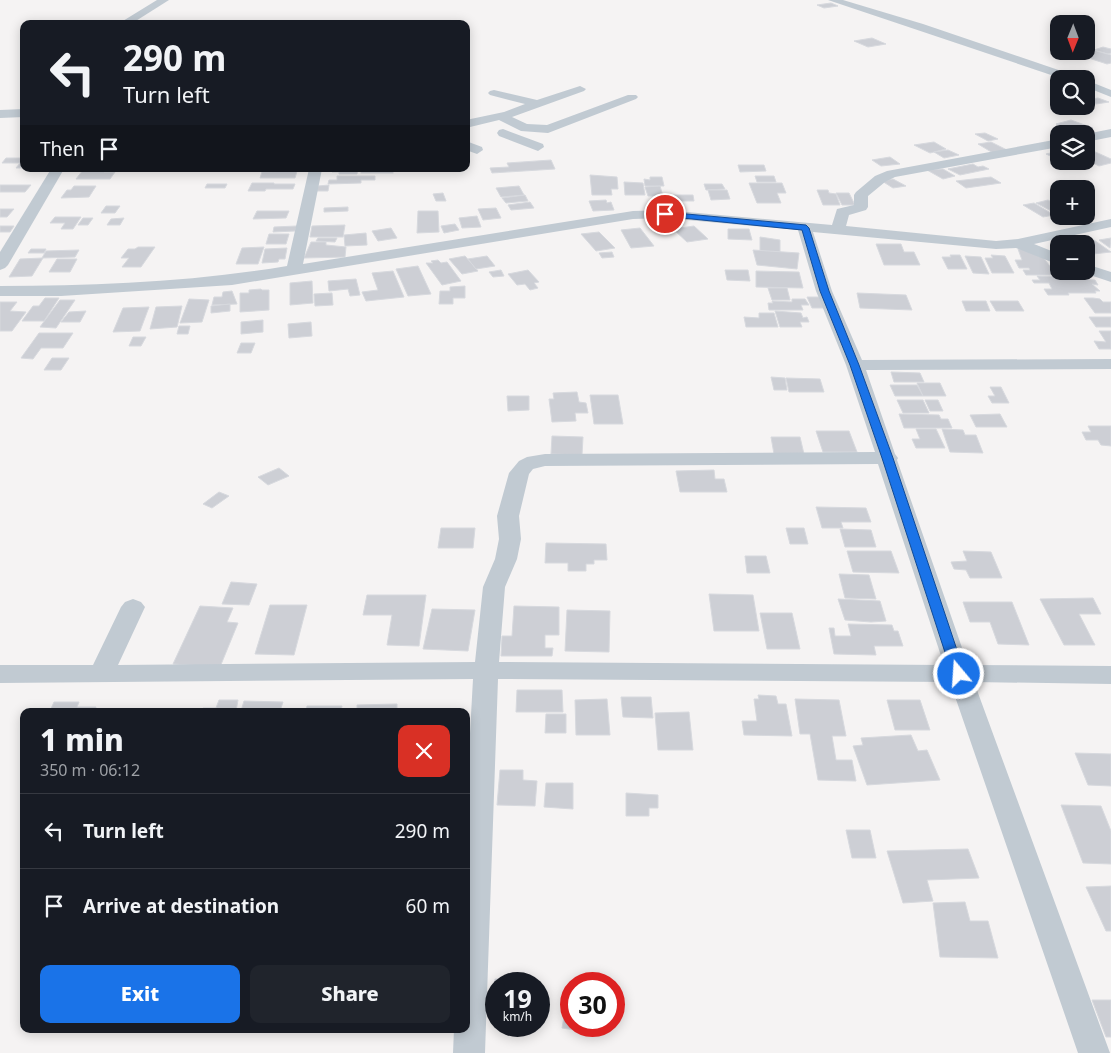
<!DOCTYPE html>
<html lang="en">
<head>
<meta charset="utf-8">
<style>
  :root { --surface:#171b24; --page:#20242c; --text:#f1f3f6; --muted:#9ea1a6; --line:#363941; --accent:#1a73e8 }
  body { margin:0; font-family:"Noto Sans",sans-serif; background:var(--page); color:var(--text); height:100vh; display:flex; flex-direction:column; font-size:19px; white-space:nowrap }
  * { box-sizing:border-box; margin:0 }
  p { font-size:16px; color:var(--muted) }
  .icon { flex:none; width:28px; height:28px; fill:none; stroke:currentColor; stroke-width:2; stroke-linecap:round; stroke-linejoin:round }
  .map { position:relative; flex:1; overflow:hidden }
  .sheet { position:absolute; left:20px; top:708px; width:450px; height:325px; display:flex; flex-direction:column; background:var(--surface); border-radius:10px; box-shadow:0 2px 12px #0003 }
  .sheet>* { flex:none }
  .guide { position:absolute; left:20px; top:20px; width:450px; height:152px; border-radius:10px; box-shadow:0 2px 12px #0003; background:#171b24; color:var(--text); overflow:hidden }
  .needle { width:32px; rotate:181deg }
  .buttons { position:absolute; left:1050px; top:15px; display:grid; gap:10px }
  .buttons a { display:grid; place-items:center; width:45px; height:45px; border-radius:10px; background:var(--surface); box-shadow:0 2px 12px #0003; font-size:25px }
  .speed { position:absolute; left:485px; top:972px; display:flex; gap:10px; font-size:25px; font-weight:700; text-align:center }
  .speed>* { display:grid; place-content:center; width:65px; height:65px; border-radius:50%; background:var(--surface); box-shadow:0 2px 12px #0003; line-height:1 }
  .speed small { font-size:12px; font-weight:400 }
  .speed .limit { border:8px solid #d22; background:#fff; color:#111 }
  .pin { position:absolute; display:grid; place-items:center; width:42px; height:42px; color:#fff; margin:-21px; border:2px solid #fff; border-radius:50%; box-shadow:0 1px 5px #0007 }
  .me { position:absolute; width:55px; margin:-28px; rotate:342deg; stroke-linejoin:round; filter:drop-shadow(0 0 4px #0008) }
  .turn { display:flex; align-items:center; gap:18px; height:105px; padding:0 20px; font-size:22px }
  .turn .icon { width:65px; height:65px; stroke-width:2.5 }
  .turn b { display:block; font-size:35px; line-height:42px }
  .then { display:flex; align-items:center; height:48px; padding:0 20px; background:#0003; gap:10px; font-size:19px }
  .round { display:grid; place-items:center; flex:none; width:52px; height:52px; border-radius:10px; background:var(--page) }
  .headline { display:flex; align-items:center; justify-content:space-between; height:85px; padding:0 20px }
  h1 { font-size:30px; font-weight:800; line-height:38px }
  .button { display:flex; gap:10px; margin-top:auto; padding:10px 20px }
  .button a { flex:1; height:58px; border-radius:10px; background:var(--accent); color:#fff; font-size:20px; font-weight:800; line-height:58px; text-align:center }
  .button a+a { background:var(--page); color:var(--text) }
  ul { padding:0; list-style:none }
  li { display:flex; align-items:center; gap:15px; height:75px; padding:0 20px; border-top:1px solid var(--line) }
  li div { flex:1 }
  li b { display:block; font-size:19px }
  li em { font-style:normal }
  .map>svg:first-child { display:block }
  .building { fill:#cdcfd5; stroke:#d7d9de }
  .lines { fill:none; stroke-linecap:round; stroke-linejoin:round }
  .minor { fill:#c1cad2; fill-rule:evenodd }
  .route { fill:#1a73e8; stroke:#114b97 }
</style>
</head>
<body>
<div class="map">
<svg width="1111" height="1053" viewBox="0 0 1111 1053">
  <rect width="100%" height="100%" fill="#f5f3f3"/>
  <g class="building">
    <path d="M831 3 838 6 824 8 817 5Z"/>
    <path d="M872 38 886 44 868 47 854 41Z"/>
    <path d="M1103 47 1111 49V53L1108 54 1094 50Z"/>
    <path d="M1086 48 1111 55V63L1107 64 1067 51H1086Z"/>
    <path d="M1098 98 1109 102 1096 104 1086 100Z"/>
    <path d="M1071 120 1093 128 1077 132 1056 124Z"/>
    <path d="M985 133 998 139 988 141 975 134Z"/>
    <path d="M934 142 946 149 930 153 914 145Z"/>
    <path d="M991 142 1007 150 993 153 978 144Z"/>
    <path d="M948 150 959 155 944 158 934 152Z"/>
    <path d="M1091 150 1111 159V163L1099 166 1087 160H1089L1086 159V152Z"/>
    <path d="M1059 151V160L1046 154Z"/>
    <path d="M890 157 900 164 881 166 872 160Z"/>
    <path d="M6 158H24V168H16L20 163H2Z"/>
    <path d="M551 160 555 169 492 173 490 168 509 167 507 163Z"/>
    <path d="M973 164 978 167 983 166 989 169 960 175 948 169Z"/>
    <path d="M738 165H764L766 171 740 172Z"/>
    <path d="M333 169H358L357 174H339V172H332Z"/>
    <rect x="361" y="169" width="32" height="4"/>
    <path d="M943 169 955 176 943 179 927 170Z"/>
    <path d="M83 170H106L104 172H115L110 179H76Z"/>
    <path d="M297 171 295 178H260L262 172Z"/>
    <path d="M590 175 617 177 618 189H611L612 195H592Z"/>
    <path d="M337 176H375V180H361V183L328 184 329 180H337Z"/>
    <path d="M755 176H774L776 182H757Z"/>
    <path d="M650 177H662L664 186H645L644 179 650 180Z"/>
    <path d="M991 177 1001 183 966 188 956 181Z"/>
    <path d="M893 179 906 186 893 188 882 181Z"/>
    <path d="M624 182 643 183 645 195H625Z"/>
    <path d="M252 183H274V184H295L293 189H266L265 191H248Z"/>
    <path d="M749 183H782L786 193H777L781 203H757Z"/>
    <path d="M207 184H227L225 188H205Z"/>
    <path d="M704 184H722L725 189 706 190Z"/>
    <path d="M0 185H31L25 192H0Z"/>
    <path d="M329 185 328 191H317L318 186Z"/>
    <path d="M74 186H96L89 197 61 198 67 190H71Z"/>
    <path d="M519 186 524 195 501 197 496 188Z"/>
    <path d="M660 186 663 196H648L645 187Z"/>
    <path d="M708 190H727L730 199 711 200Z"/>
    <path d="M817 190H828L829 193 836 194 840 205H823Z"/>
    <path d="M443 193 446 201H436L433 194Z"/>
    <path d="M836 193H849L855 205H842Z"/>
    <path d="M525 195 528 201 506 203 502 198Z"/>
    <path d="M673 195H693L694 201H674Z"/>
    <path d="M606 200 607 203 611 202 614 210 593 211 589 201Z"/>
    <path d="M1048 200 1059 206V215L1036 203Z"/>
    <path d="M530 202 534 208 511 210 508 205Z"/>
    <path d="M1034 203 1054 215 1043 217 1023 205Z"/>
    <path d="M106 206H120L115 213H101Z"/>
    <path d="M348 207V211L324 212V208Z"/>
    <path d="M496 208 501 218 483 220 478 209Z"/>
    <path d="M0 209H14L7 217H0Z"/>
    <path d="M257 211H289L286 218 253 219Z"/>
    <path d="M418 211H438L439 232 417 233Z"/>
    <path d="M477 216 481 227 462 228 459 218Z"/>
    <path d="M55 217H81L73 229H61L65 223H50Z"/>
    <path d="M83 218H93L88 225H78Z"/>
    <path d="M124 218 120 225H107L111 219Z"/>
    <path d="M455 224 459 230 444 233 441 226Z"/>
    <path d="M345 225 343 237H310L312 226Z"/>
    <path d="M0 226H14L10 232H0Z"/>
    <path d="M297 226 295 231 273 232 274 227Z"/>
    <path d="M694 226 708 239 687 242 673 229Z"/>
    <path d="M391 228 397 238 378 241 372 231Z"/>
    <path d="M640 228 654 246 631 248 621 230Z"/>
    <path d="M728 229H749L752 240 728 239Z"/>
    <path d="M599 232 615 248 596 251 581 234Z"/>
    <path d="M366 233 367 245 345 246 344 235Z"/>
    <path d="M269 234H289L286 244H266Z"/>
    <path d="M760 237 780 240V252L760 251Z"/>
    <path d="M318 238H337L335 242 316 241Z"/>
    <path d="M1111 238 1110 248 1099 240Z"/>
    <path d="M1094 240 1111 252 1093 254 1086 250V244H1079L1076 242Z"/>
    <path d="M311 242H326V245L346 247 345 257 304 258Z"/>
    <path d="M876 244H901L904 252H914L920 265H884Z"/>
    <path d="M138 247H155L141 267H122L129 258H121L128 249H135Z"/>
    <path d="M264 247 258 264H236L242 248Z"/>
    <path d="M287 248 285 259H279L278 262 262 263 265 249Z"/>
    <path d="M31 249H46L44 253H28Z"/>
    <path d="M1018 249H1030L1042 256 1057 275H1026L1023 270H1030L1029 268H1019L1015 260H1022Z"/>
    <path d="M79 250 75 257 42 258 46 251Z"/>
    <path d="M753 250 799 253 797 269 757 265Z"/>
    <path d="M612 252 614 257 602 258 599 253Z"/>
    <path d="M950 255H960L967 269H948L942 257H951Z"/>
    <path d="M991 255 1005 256 1014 273H992L985 258H993Z"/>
    <path d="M465 256 478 271 462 274 449 259Z"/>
    <path d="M487 256 495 266 476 269 468 259Z"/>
    <path d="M965 256 981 257 989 274 973 273Z"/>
    <path d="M43 258 32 276 9 277 20 259Z"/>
    <path d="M57 259H77L70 272H49Z"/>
    <path d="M438 260 441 263 447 262 461 281 442 285 426 263H433L431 261Z"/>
    <path d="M418 266 431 294 408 296 396 269Z"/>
    <path d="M501 270 504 276 493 277 489 272Z"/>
    <path d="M528 270 539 282 534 283 538 288 530 290 525 284 517 285 508 274Z"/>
    <path d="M725 270H748L750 281 727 280Z"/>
    <path d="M393 271 404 297 366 301 362 292 378 290 372 273Z"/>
    <path d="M756 271 799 272 803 288 756 287Z"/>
    <path d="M1037 276 1075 277 1077 279 1095 280 1098 285 1092 284 1100 291H1095L1096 293H1068L1069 295H1048L1044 289H1052L1049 283H1034L1032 280H1040Z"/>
    <path d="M356 279 360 295 350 296 348 289 329 291 328 281Z"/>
    <path d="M312 281 313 303 290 305V283Z"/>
    <path d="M465 286V298H453V304H439L440 291H450V287Z"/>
    <path d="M768 288H787L790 300H772Z"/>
    <path d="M261 289 262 290H269V310L240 312V293H249V290Z"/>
    <path d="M232 291 237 304 212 305 214 297H222L223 292Z"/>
    <path d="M332 293 333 305 315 306 314 294Z"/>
    <path d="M857 293 906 295 912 310 860 308Z"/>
    <path d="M807 297H819L824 308H812Z"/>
    <path d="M45 298H59L44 321H22L33 306H39Z"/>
    <path d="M1084 298H1093L1100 299 1103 302H1111V313H1095Z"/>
    <path d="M189 299 209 300 202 322 180 323Z"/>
    <path d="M792 299H805L809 305H801L803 310H769L768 303H773L772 301 792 302Z"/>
    <path d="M60 300H75L56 328 40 327Z"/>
    <path d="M962 301H986L990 311H966Z"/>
    <path d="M990 301H1018L1024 311H996Z"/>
    <path d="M0 302H17L10 311 26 312 12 331H0Z"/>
    <path d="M230 304V311L211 313V306Z"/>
    <path d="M182 306 177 327 150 329 156 307Z"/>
    <path d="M149 307 140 331 113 332 123 308Z"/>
    <path d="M86 311 80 322H61L69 312Z"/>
    <path d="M775 311 801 313 803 318 807 317 809 322H800L802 327H780Z"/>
    <path d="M759 313H774L778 327H746L744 317 759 318Z"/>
    <path d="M1089 317H1111V327H1096Z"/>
    <path d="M263 320V332L241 334V322Z"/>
    <path d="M311 322 312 336 289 338 288 324Z"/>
    <path d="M179 326H190L188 334H177Z"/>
    <path d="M1099 331H1111V349H1099L1094 341 1106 342Z"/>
    <path d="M39 333H73L63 348H41L33 359 21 358Z"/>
    <path d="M133 337H146L141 346H129Z"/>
    <path d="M241 343H255L251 353H237Z"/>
    <path d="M52 358H69L61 370H44Z"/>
    <path d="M891 372 920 373 924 382H894Z"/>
    <path d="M771 377 785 378 787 390H774Z"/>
    <path d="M786 378 820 379 824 392H789Z"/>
    <path d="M917 383H940L946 396H923Z"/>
    <path d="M890 385H917L923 396H895Z"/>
    <path d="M990 387H1001L1009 403H992L988 396H995Z"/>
    <path d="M577 392 579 402 586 403 588 413H575L576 421 552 422 549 399H554L553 393Z"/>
    <path d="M590 395H618L623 424H594Z"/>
    <path d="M507 396H529V410L508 411Z"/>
    <path d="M897 400H923L929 413H903Z"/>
    <path d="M925 400H938L943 411H930Z"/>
    <path d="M899 414 939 415 941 419H948L952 428H904Z"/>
    <path d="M1000 414 1007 427H976L970 415Z"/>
    <path d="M1088 426H1111V446L1101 445 1098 440H1086L1082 432H1091Z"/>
    <path d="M916 429H936L945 448H916L912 439H920Z"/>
    <path d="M942 429 963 430 965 435H976L983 453 950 452Z"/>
    <path d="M816 431H849L857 452H823Z"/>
    <path d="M552 436 583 437 582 455 551 454Z"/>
    <path d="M771 437H800L804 454H774Z"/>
    <path d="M279 468 289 476 268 485 258 477Z"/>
    <path d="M714 470 715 479H724L727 492H680L676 471Z"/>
    <path d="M219 492 229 496 212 508 203 504Z"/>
    <path d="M816 507 866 508 871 522H841L843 528H822Z"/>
    <path d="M441 528H475L473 548H438Z"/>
    <path d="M786 528H804L808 544H790Z"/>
    <path d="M840 529 871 530 876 547H845Z"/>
    <path d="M546 543 606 544 607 560H594V564H586V571H568V563H545Z"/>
    <path d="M847 551H891L899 573 853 572Z"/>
    <path d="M963 551 991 552 1002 578H970L966 570 954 569 951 562 967 561Z"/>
    <path d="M745 556H766L770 573H747Z"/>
    <path d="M839 574 869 575 876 599 845 598Z"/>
    <path d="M231 582 257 584 249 605 222 604Z"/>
    <path d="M709 594 753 595 759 631H714Z"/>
    <path d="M367 595H426L419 646 387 645 392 615H363Z"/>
    <path d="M1093 598 1101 614H1079L1095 645H1064L1040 599Z"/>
    <path d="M838 599 880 601 886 621 871 622 845 620Z"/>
    <path d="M963 602H1012L1029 645 998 644 990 622H970Z"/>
    <path d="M270 605H307L294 655 255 654Z"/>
    <path d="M200 606 233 608 227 622 238 623 220 667 173 664Z"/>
    <path d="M514 606 559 607V635H545V648H553L552 656H501L502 636H512Z"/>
    <path d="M432 609 475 610 468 651 423 649Z"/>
    <path d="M567 610 610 611 609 652 565 651Z"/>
    <path d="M760 613H792L800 649H767Z"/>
    <path d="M848 624 892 625 894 631H898L903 646H874L876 655 834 654 829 628H834L835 636H851Z"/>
    <path d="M517 690H562L563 712H516Z"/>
    <path d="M758 695 776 696 778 704H786L792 736 744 735 742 721H757L754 699H759Z"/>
    <path d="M621 697H651L653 718 623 717Z"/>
    <path d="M607 699 610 735H576L575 700Z"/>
    <path d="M795 699 839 700 846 736H832L836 760H852L856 781 818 780 810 734H800Z"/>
    <path d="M219 700H238L236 711H202L203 708H216Z"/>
    <path d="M887 700H920L930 730H895Z"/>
    <path d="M244 701 283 702 280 711H241Z"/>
    <path d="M54 702H79L77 707H96L95 711H50Z"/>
    <path d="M397 704V711H357V705Z"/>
    <path d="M307 706H342L341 711H306Z"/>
    <path d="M689 712 693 750H658L655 713Z"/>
    <path d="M546 714H566V733H545Z"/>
    <path d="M911 735 918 751 927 750 940 780 867 785 853 746 863 745 861 738Z"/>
    <path d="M1075 753 1111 754V786L1088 785Z"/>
    <path d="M500 770H523V780L537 781 535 806 497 805Z"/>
    <path d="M546 783H573V809L544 807Z"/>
    <path d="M626 793 658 795V808H649V816H626Z"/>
    <path d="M1061 805 1101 806 1111 831V864L1083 863Z"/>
    <path d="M846 830H870L876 858H852Z"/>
    <path d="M968 849 979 878 927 880 933 901 903 903 887 851Z"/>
    <path d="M1111 886V931H1106L1086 887Z"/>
    <path d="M965 902 970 921H988L998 958 940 957 933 903Z"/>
    <path d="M495 979H527V984H496V1009L493 1008Z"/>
    <path d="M568 994 571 995V1026H582V1031L562 1028Z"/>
    <path d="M1092 1000H1111V1037H1106Z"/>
  </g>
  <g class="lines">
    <g class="minor">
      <path d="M157 0H169L131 24H118Z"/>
      <path d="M828 0H843L923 24 1079 77 1080 79H1063Z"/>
      <path d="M1086 80 1111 90V97L1086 87Z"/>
      <path d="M580 86 586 89 584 91 512 117 527 124 547 125 628 95H636L638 97 636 99 548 133 521 131 499 120 466 128V120L504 112 525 104 490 95 488 93 490 91 494 90 537 100Z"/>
      <path d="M24 109V117L0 118V110Z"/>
      <path d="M503 129 543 144 544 147 538 151 499 136 497 133 499 130Z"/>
      <path d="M1111 129V137L1086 142V134Z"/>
      <path d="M1059 139V147L895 177 885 182 868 196V207L866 210 849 215 846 226 996 241 1018 239 1111 219V227L1034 244 1059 254V265L1016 248 996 249 813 232 832 291 862 360 1111 359V369L866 370 895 454 898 458 897 460 968 665 1111 666V684L974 682 1110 1053H1078L950 682 498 679 485 1053H453L454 1029H466V806L473 679 0 683V665H93L121 607 125 602 133 599 141 602 145 607 118 665 475 662 483 587 495 559 499 539 497 516 509 473 519 461 527 457 545 454 875 452 846 365 816 291 798 230 665 218 633 219 232 285 61 296H0V286C96 286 193 282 287 266L309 169H322L303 264 633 211 665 210 832 225 837 209 854 205V195L856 192 875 176 887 171ZM878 464 944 665 499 662 505 587 517 559 521 539 519 516 529 474 533 469 545 466Z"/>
      <path d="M466 141 482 147 483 150 477 154 466 150Z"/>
      <path d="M51 169H64L8 265 5 268 0 270V252Z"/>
      <path d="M1086 264 1111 272V282L1081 272 1086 271Z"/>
    </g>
  </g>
  <path class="route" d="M665 212 806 225 809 228 829 291 859 365 893 458 965 674 963 677H954L952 674 882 458 850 365 820 291 802 230 662 216V213Z"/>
</svg>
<div class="buttons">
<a><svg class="needle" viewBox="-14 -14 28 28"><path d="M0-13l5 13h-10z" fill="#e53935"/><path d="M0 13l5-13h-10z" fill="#9ea1a6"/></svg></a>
<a><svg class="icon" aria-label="search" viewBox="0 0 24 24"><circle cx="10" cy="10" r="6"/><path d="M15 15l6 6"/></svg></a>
<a><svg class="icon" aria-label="layers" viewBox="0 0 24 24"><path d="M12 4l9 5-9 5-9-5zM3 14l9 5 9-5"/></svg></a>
<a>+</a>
<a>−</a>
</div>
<div class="speed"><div>19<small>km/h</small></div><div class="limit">30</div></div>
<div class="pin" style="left:665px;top:214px;background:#d93025"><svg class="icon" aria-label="arrive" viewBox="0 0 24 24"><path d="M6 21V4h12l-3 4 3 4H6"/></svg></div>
<svg class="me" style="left:959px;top:674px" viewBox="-20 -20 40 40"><circle r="17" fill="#1a73e8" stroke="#fff" stroke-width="3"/><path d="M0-11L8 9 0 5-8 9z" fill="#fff"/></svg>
<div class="guide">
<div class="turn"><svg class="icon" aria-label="left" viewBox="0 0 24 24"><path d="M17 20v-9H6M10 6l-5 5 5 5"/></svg><div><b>290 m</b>Turn left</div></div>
<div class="then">Then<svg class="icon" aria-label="arrive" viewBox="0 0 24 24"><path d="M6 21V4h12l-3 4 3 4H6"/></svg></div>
</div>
<section class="sheet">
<div class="headline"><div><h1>1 min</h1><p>350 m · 06:12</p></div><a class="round" style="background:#d93025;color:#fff"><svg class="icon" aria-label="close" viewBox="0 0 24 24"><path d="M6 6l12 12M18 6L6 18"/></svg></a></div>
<ul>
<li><svg class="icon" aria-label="left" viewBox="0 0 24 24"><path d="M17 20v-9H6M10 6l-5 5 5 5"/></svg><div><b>Turn left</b></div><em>290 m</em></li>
<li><svg class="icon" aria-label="arrive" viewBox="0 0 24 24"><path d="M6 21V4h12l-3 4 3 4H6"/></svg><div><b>Arrive at destination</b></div><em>60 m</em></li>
</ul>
<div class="button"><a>Exit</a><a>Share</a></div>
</section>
</div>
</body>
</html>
